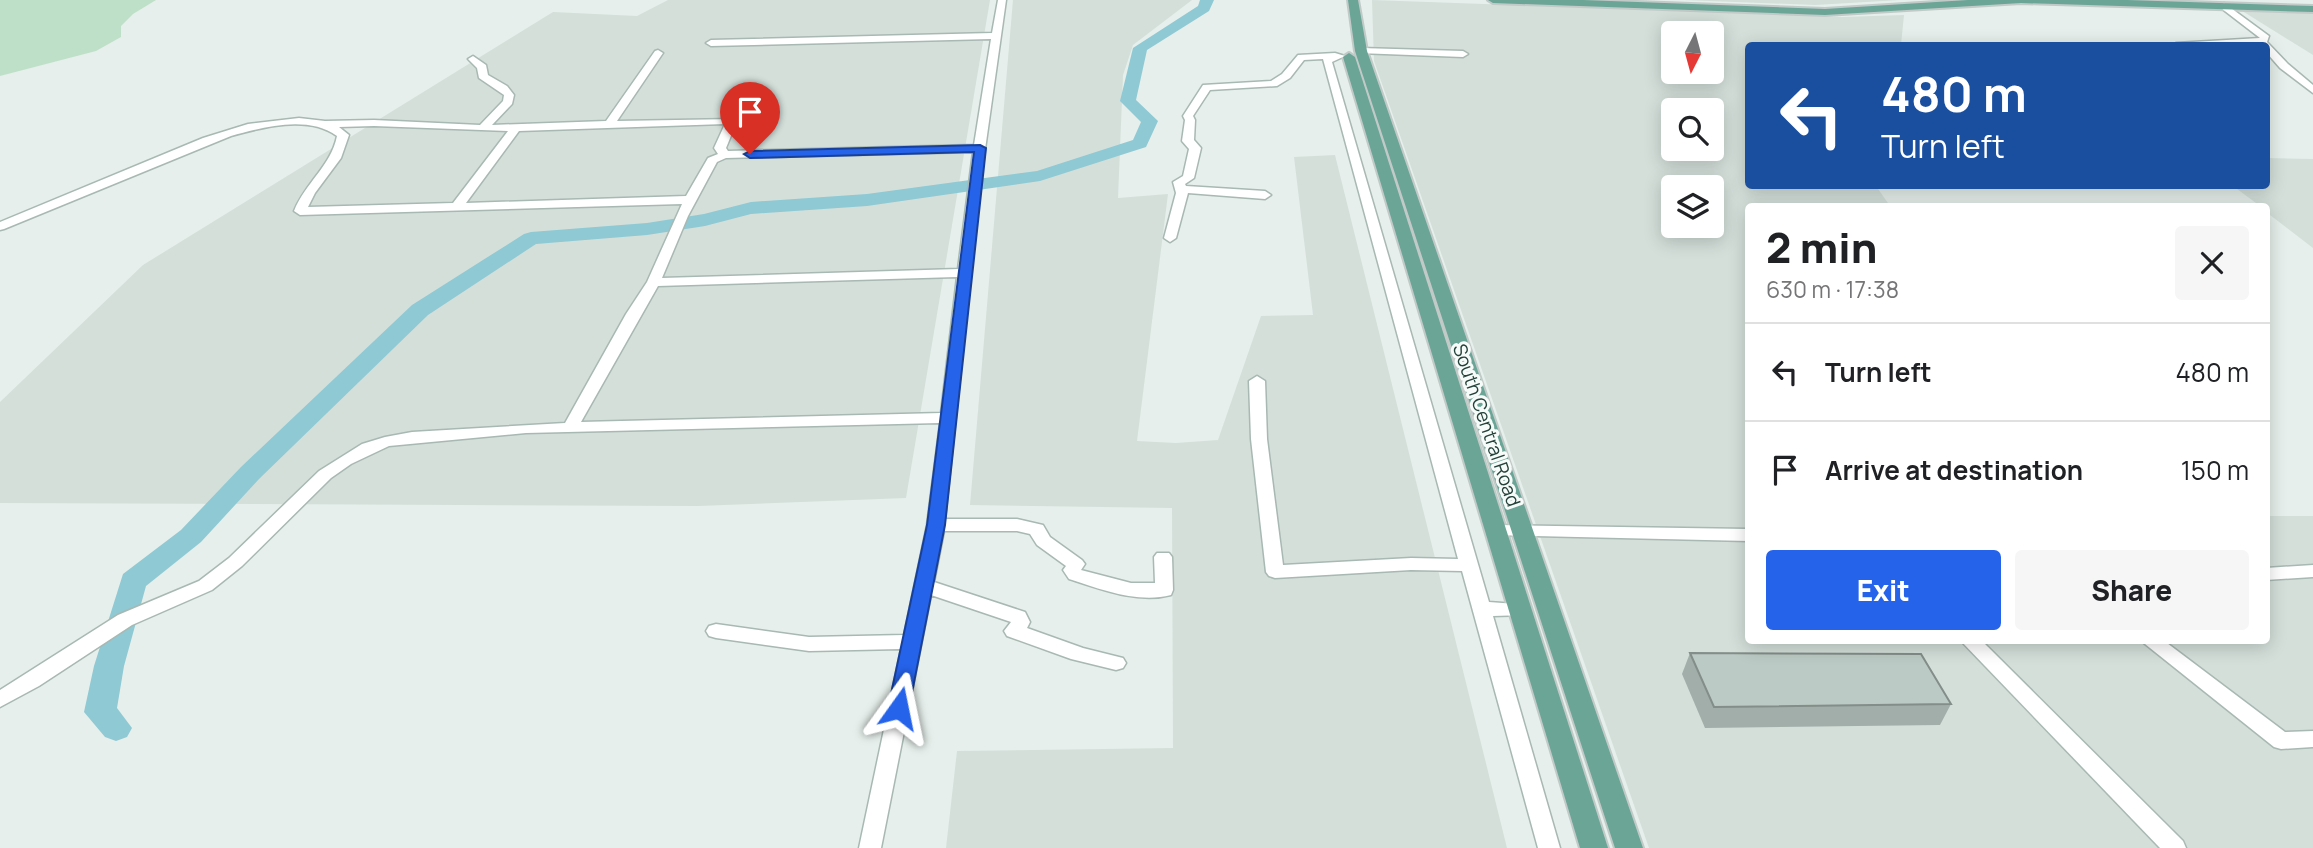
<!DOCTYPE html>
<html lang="en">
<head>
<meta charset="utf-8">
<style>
  :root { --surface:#fff; --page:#f6f6f6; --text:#202124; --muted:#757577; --line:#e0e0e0; --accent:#2563eb }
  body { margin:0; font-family:Manrope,sans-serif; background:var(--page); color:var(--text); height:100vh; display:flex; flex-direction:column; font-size:26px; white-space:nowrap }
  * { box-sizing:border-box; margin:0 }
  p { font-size:23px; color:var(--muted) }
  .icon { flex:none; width:38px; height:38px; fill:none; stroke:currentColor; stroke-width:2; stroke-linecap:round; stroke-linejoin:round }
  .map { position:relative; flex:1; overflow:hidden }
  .sheet { position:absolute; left:1745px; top:203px; width:525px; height:441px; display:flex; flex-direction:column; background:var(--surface); border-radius:7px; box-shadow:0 4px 18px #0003 }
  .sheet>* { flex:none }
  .hud { position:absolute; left:1745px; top:42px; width:525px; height:147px; border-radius:7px; box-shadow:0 4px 18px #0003; background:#1a4fa0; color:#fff; overflow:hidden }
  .needle { width:46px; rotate:186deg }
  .fabs { position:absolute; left:1661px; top:21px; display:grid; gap:14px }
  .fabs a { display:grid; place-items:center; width:63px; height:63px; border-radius:7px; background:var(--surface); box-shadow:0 4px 18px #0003; font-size:35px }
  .pin { position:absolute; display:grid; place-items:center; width:60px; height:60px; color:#fff; margin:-72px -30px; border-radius:50% 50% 50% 0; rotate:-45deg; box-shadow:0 0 7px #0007 }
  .pin .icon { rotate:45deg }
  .me { position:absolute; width:77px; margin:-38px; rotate:12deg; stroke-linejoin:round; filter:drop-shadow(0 0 5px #0008) }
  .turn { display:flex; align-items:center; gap:24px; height:147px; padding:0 21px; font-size:32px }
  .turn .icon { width:91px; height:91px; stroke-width:2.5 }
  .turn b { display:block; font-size:49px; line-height:60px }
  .round { display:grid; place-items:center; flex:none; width:74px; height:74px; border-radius:7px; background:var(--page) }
  .headline { display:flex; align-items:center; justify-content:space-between; height:119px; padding:0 21px }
  h1 { font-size:42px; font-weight:800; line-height:52px }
  .primary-button { display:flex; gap:14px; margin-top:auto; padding:14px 21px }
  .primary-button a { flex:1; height:80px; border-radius:7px; background:var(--accent); color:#fff; font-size:28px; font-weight:800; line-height:80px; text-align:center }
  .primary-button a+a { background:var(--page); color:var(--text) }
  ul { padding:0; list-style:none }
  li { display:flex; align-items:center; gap:21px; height:98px; padding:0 21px; border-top:2px solid var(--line) }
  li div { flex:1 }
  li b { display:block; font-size:26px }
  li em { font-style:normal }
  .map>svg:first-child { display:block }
  .built { fill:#d4dfda; fill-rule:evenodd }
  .green { fill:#bfe0c8 }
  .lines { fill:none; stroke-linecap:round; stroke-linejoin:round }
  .river { fill:#8ec9d4; fill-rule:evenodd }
  .minor-casing { stroke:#a8b8b2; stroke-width:3 }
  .major-casing { stroke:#c2cac8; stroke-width:4 }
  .minor { fill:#fff; fill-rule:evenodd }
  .major { fill:#6aa596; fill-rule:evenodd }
  .wall { fill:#a1aea9 }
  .building { fill:#bbcac4; stroke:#838d89; stroke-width:2 }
  .route { fill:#2563eb; stroke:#184099; stroke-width:2 }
  .labels { text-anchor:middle; stroke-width:6; stroke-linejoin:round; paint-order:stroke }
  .street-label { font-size:19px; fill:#24423a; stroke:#f7fbf9 }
</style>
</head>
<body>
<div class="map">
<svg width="2313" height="848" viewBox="0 0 2313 848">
  <rect width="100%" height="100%" fill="#e6efeb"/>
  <g class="built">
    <path d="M668 0H990L906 498 698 506 0 503V402L143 265 553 12 637 16Z"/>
    <path d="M1013 0H1192L1133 45 1123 75 1118 198 1168 194 1137 441 1176 443 1218 440 1261 316 1313 315 1294 157 1335 155 1507 848H946L957 751 1173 748 1172 508 970 505Z"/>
    <path d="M1372 0 1842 17 1904 15 1901 45 1748 46V186H1876L1890 206H1748V640H2266V516H2313V848H1649L1374 61ZM1673 33H1712V72H1673ZM1673 110H1712V149H1673ZM1673 187H1712V226H1673Z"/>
    <path d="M1684 0H1900L1815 5Z"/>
    <path d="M2239 9 2313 12V55L2305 50Z"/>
    <path d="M2266 158 2313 159V248L2266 212V206H2260L2233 186H2266Z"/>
  </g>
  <path class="green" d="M0 0H156L133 14 121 26V37L96 51 0 76Z"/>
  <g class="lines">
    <path class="river" d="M1200 0H1214L1209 11 1147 50 1136 100 1158 121 1146 147 1040 181 867 206 751 214 705 226 647 235 536 244 428 315 259 479 201 542 146 586 124 666 117 708 132 728 127 737 116 741 105 737 84 712 94 666 123 574 181 530 241 467 412 305 524 234 531 232 647 223 704 214 751 202 867 194 1037 171 1133 140 1141 122 1120 101 1133 48 1198 6Z"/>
    <g class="minor-casing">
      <g id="minor">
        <path d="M998 0H1006L981 178 945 519H1017L1043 525 1050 537 1082 560 1085 564 1081 570 1131 583H1155L1154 557 1157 553H1169L1172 557 1173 590 1171 595C1138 604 1100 589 1069 579L1063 570 1066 566 1037 545 1030 534 1017 531H944L934 582 1025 612 1030 622 1027 628 1083 648 1123 658 1126 663 1123 668 1116 670 1071 659 1007 636 1004 631 1011 622 931 595 881 848H859L901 649 809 651 716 638 709 636 706 631 709 626 716 624 809 637 904 635 927 525 940 423 526 433 389 446 351 464 331 478 242 566 212 590 132 625 39 686 0 707V690L118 615 199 581 229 558 319 471 362 444 385 437 412 432 565 423 626 314 647 282 682 204 300 215 294 211C305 183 331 166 337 136 308 115 263 127 231 136L4 229 0 230V222L203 138 248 124 299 118 325 121 374 120 480 125 503 101 504 95 479 78 477 68 468 59 473 56 486 65 488 75 507 86 514 95 512 104 492 125 606 121 655 51 658 50 663 53 617 121 736 119 737 121 726 148 728 151 974 145 991 39 711 46 706 43 711 40 992 33ZM725 124 714 148 718 154 708 158 686 196 466 203 519 131ZM374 126 508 131 453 203 308 207 315 193 341 158 349 135 339 127ZM973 152 958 269 662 278 688 216 717 162 726 158ZM957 277 941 413 581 422 658 286Z"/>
        <path d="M2224 3 2269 36 2267 42 2288 64 2313 85V93L2280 68 2266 52V46H2172L2176 43 2260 38 2221 8 2220 6Z"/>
        <path d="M1361 48 1463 51 1468 54 1463 57 1358 53V49Z"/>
        <path d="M1335 53 1345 56 1332 62 1489 602 1529 605 1531 610 1529 615 1493 616 1560 848H1538L1462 571 1411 570 1275 578 1269 576 1266 572 1251 439 1249 381 1257 376 1265 381 1267 439 1283 565 1411 558 1458 559 1323 59 1304 60 1290 78 1277 86 1210 90 1193 116 1195 120 1194 140 1201 148 1194 178 1185 184 1186 186 1265 191 1271 195 1265 199 1188 193 1176 238 1170 242 1164 238 1176 193 1173 182 1183 176 1189 149 1182 141 1185 120 1183 116 1203 85 1271 81 1282 74 1298 55Z"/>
        <path d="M1498 525 1748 529V541L1492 535 1489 531 1492 527Z"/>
        <path d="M2313 565V577L2266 580V568Z"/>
        <path d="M1960 640H1981L2183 841 2186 848H2160Z"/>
        <path d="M2140 640H2163L2285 732 2313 731V747L2281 749 2274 747Z"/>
      </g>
    </g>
    <g class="major-casing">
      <g id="major">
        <path d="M1348 0H1358L1367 51 1643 848H1615L1355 51Z"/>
        <path d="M1488 0H1583L1825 9 1968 0H2127L2313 6V12L2021 3 1825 15 1493 3Z"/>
        <path d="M1349 53 1355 57 1608 848H1580L1343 57Z"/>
      </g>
    </g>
    <use href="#minor" class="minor"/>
    <use href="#major" class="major"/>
  </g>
  <path class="wall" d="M1690 653 1951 704 1940 725 1705 728 1682 674Z"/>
  <path class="building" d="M1690 653 1921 654 1951 704 1714 707Z"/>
  <path class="route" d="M980 145 986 148 945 525 909 708 906 714 899 716 892 714 888 708 927 525 974 152 750 158 744 154 750 151Z"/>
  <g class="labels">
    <g class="street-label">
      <text transform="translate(1487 425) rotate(71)" y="7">South Central Road</text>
    </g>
  </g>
</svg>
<div class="fabs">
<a><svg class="needle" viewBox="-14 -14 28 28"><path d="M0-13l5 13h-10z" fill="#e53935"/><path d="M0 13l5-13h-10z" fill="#757577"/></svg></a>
<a><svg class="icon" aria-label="search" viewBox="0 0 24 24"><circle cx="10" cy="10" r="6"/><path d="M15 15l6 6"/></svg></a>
<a><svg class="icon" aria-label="layers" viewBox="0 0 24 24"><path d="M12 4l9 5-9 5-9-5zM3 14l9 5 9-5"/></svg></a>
</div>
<div class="pin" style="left:750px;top:154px;background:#d93025"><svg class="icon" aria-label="arrive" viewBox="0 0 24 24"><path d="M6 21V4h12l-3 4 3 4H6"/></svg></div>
<svg class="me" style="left:899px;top:708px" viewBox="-20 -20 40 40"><path d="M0-17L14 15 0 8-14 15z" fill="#2563eb" stroke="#fff" stroke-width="4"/></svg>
<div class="hud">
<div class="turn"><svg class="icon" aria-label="left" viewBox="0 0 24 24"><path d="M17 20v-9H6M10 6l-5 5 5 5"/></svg><div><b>480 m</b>Turn left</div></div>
</div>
<section class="sheet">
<div class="headline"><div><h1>2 min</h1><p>630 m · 17:38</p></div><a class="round"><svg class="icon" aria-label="close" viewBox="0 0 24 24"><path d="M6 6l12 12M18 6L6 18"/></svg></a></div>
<ul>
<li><svg class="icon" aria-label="left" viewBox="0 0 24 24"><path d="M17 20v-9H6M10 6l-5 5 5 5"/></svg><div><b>Turn left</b></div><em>480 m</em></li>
<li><svg class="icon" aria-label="arrive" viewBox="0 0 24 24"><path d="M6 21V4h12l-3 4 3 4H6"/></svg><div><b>Arrive at destination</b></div><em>150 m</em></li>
</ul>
<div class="primary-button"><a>Exit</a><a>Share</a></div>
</section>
</div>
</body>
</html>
